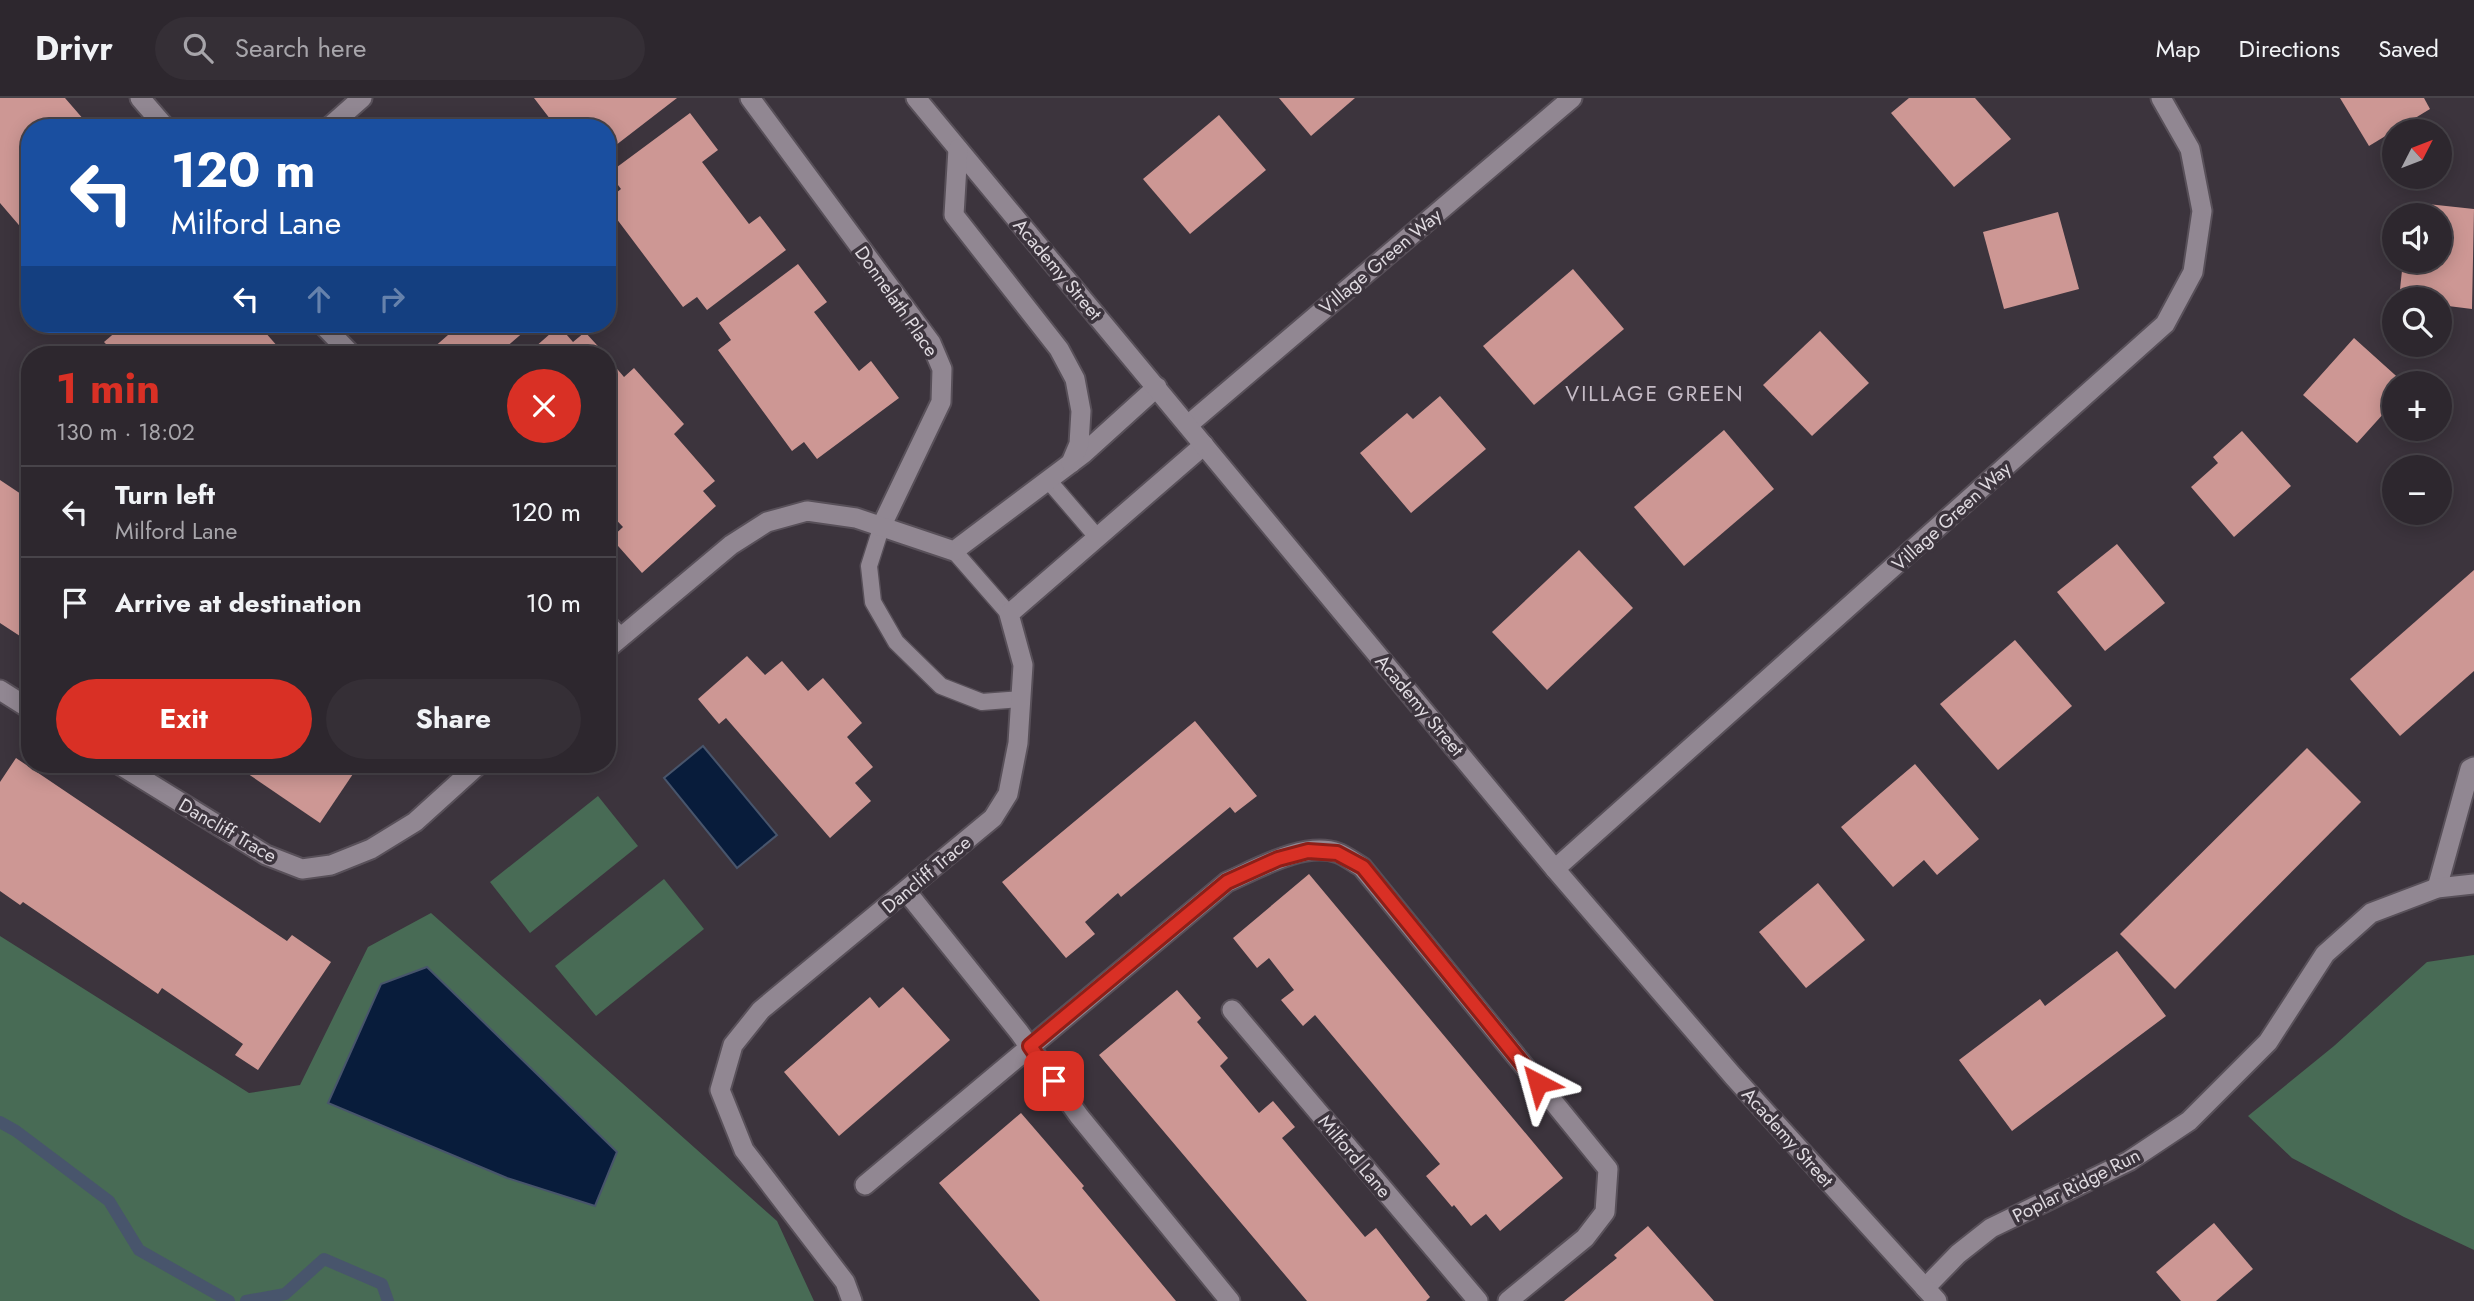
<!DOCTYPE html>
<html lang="en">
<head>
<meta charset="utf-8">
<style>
  :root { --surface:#2d272e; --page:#352f36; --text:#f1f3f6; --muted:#a7a5aa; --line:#48444a; --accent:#d93025 }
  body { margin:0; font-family:Jost,sans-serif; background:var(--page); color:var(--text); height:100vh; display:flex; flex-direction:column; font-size:26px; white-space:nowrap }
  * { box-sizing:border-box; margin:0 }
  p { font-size:23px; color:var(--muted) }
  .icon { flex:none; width:38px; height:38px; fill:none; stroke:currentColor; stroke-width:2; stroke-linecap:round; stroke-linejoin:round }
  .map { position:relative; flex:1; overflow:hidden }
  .details { position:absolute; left:21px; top:248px; width:595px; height:427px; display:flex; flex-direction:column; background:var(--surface); border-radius:28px; box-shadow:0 4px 18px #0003,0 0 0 2px var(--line) }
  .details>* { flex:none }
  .banner { position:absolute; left:21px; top:21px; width:595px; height:214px; border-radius:28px; box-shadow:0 4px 18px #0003,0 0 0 2px var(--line); background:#1a4fa0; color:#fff; overflow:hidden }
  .needle { width:46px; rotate:48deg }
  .buttons { position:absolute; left:2382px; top:21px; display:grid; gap:14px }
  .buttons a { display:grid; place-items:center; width:70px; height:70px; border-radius:50%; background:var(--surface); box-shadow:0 4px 18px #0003,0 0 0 2px var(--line); font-size:35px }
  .pin { position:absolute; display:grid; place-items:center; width:60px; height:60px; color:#fff; margin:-30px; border-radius:14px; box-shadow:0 4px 10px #0006 }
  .me { position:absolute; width:77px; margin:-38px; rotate:321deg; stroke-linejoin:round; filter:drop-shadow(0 0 5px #0008) }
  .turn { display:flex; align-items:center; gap:24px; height:147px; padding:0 35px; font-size:32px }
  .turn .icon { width:91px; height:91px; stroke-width:2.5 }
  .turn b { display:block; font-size:49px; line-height:60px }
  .lanes { display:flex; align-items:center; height:66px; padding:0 35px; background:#0003; justify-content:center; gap:35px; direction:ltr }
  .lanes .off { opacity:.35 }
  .round { display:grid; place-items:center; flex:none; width:74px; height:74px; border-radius:37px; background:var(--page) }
  .overview { display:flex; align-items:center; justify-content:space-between; height:119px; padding:0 35px }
  h1 { font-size:42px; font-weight:700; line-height:52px; color:var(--accent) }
  .action { display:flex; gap:14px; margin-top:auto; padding:14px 35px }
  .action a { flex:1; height:80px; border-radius:42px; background:var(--accent); color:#fff; font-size:28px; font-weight:700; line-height:80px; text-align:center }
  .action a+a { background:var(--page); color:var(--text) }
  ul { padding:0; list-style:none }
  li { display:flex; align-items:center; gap:21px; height:91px; padding:0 35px; border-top:2px solid var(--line) }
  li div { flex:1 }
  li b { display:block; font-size:26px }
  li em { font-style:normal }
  header { display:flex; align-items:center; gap:42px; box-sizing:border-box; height:98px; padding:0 35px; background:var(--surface); border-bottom:2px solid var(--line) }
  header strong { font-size:33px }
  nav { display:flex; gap:38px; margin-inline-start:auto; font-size:24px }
  .search { width:490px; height:63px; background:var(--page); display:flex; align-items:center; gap:18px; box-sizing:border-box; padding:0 24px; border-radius:38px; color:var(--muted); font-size:26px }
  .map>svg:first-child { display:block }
  .green { fill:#486b55 }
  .water { fill:#081c3b; stroke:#48556c; stroke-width:2 }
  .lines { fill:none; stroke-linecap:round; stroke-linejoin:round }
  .stream { stroke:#48556c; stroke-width:12 }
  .building { fill:#cd9794 }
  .service-casing { stroke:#585059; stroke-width:19 }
  .minor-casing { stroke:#585059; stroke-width:23 }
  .tertiary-casing { stroke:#585059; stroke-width:23 }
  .service { stroke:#918792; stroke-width:16 }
  .minor { stroke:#918792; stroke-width:19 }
  .tertiary { stroke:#918792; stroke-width:19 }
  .route-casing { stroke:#8d1f18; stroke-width:18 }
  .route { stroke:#d93025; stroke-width:12 }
  .labels { text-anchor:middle; stroke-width:7; stroke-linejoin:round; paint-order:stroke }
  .street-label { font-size:19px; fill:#dfdae0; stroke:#3c343d }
  .neighbourhood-label { font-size:21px; letter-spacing:2px; fill:#c5bbc6; stroke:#3c343d }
</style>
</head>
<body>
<header>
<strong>Drivr</strong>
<div class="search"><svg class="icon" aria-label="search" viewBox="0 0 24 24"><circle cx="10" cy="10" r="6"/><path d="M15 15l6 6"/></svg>Search here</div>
<nav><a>Map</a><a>Directions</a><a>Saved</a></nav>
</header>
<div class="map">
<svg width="2474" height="1203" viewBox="0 0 2474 1203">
  <rect width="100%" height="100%" fill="#3c343d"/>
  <g class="green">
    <path d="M598 698 638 748 530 835 490 784Z"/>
    <path d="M664 781 704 831 596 918 555 868Z"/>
    <path d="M431 815 777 1123 814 1203H0V838L249 995 300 987 368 849Z"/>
    <path d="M2474 857V1152L2404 1119 2292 1060 2248 1018 2334 948 2427 864Z"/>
  </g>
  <g class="water">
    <path d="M703 648 777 737 737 770 664 680Z"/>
    <path d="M427 869 617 1054 595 1108 507 1080 328 1005 381 886Z"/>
  </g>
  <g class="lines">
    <g class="stream">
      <path d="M0 1024 16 1033 109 1103 139 1152 229 1203"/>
      <path d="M246 1203 285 1196 324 1161 382 1186 388 1203"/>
    </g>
  </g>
  <g class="building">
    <path d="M0 0H65L91 30H30V140L0 105Z"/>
    <path d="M534 0H677L607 54V30H557Z"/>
    <path d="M1279 0H1355L1311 38Z"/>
    <path d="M1909 0H1975L2011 41 1954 89 1891 15Z"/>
    <path d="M2340 0H2424L2430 11 2369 48Z"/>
    <path d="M690 15 718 52 702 64 749 126 760 118 786 152 707 212 697 199 683 209 607 108V102L621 91 609 75Z"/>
    <path d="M1219 17 1266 72 1190 136 1143 81Z"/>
    <path d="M2409 104 2474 111 2472 211 2440 207V201H2399L2403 163H2440V117H2408Z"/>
    <path d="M2058 114 2079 191 2004 211 1983 134Z"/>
    <path d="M798 166 827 204 814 214 859 273 871 263 899 300 817 361 804 344 792 353 718 252 731 242 719 225Z"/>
    <path d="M1573 171 1624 231 1534 307 1483 248Z"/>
    <path d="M125 226H258L285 257H116L104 244Z"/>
    <path d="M438 226H533L497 257H437L432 251 448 237Z"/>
    <path d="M559 228 573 244 585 234 606 257H526Z"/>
    <path d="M1820 233 1869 285 1812 338 1763 287Z"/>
    <path d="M2354 240 2404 285H2394V304L2357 345 2303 297Z"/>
    <path d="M607 259 624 279 634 270 684 326 674 336 715 383 703 393 716 408 642 475 611 440 623 429 607 412Z"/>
    <path d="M1440 298 1486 351 1411 415 1360 355 1407 315 1413 321Z"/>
    <path d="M1724 332 1774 391 1684 468 1634 409Z"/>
    <path d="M2242 333 2291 388 2234 439 2191 389 2218 365 2213 359Z"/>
    <path d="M0 382 30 402V535L26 542 0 525Z"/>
    <path d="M2117 446 2165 505 2105 553 2057 494Z"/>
    <path d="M1579 452 1633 510 1547 592 1492 534Z"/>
    <path d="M2474 472V573L2400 638 2350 581Z"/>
    <path d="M2015 542 2072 608 1998 672 1940 606Z"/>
    <path d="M747 558 765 577 782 563 808 593 823 580 862 625 847 639 873 669 855 685 871 703 830 740 726 620 719 626 698 601Z"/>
    <path d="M1195 623 1257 698 1235 715 1230 709 1121 799 1118 795 1085 824 1095 836 1066 860 1002 784Z"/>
    <path d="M2307 650 2361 704 2175 891 2120 836Z"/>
    <path d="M16 660 287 843 292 837 331 864 258 972 235 957 243 946 162 890 158 896 23 804 20 807 0 793V684Z"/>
    <path d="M1915 666 1979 741 1937 777 1924 762 1893 789 1841 729Z"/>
    <path d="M235 667H359L320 725Z"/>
    <path d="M1309 776 1563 1080 1500 1133 1486 1116 1471 1128 1454 1107 1452 1109 1426 1078 1440 1066 1315 917 1303 928 1281 902 1294 892 1269 860 1257 870 1233 840Z"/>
    <path d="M1818 785 1865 842 1806 890 1759 834Z"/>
    <path d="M2117 853 2166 918 2012 1033 1959 962 2040 901 2045 908Z"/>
    <path d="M903 889 950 942 839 1038 784 974 870 899 879 910Z"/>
    <path d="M1177 892 1201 920 1197 924 1228 960 1220 968 1259 1015 1273 1003 1295 1029 1282 1040 1365 1139 1376 1130 1430 1199 1426 1203H1307L1099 957Z"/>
    <path d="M1021 1015 1084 1088 1082 1090 1176 1203H1040L939 1085Z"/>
    <path d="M2214 1125 2253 1171 2216 1203H2181L2156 1174Z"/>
    <path d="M1648 1128 1714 1203H1564L1617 1160 1614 1157Z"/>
  </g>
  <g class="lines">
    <g class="service-casing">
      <g id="service">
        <path d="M1048 382 1097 439"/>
        <path d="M882 427 869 468 873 504 896 544 941 588 982 604 1021 601"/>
        <path d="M954 453 1009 516"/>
      </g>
    </g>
    <g class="minor-casing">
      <g id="minor">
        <path d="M140 0 166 30"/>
        <path d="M750 0 931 245 942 271 941 304 882 427"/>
        <path d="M328 30 362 0"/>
        <path d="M322 226 352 257"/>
        <path d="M1188 327 1572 0"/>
        <path d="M607 526 620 539"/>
        <path d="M607 551 731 447 767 424 807 413 856 420 954 453 1083 356 1157 289"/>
        <path d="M0 592 30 611"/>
        <path d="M120 667 266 757 302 771 331 767 371 751 415 724 478 667"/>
        <path d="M1555 771 2165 226 2193 174 2202 113 2190 51 2161 0"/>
        <path d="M2437 790 2470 671 2474 669"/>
        <path d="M906 793 1019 934 1079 1018 1230 1203"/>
        <path d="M1232 912 1478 1203"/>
        <path d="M865 1087 1227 784C1257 771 1304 743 1338 755 1346 758 1355 765 1362 769L1608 1071 1605 1114 1585 1140 1508 1203"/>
        <path d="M1925 1190 1958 1156 1991 1130 2129 1063 2189 1023 2268 944 2325 856 2371 815 2437 790 2474 786"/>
        <path d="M852 1203 845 1184 744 1052 720 992 733 947 761 912 993 720 1008 696 1018 645 1023 567 1009 516 1204 347"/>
      </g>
    </g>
    <g class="tertiary-casing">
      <g id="tertiary">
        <path d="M916 0 1555 771 1733 978 1937 1203"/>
        <path d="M958 51 954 117 1059 251 1075 281 1081 313 1079 346 1071 365"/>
      </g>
    </g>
    <use href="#service" class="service"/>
    <use href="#minor" class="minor"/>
    <use href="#tertiary" class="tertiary"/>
  </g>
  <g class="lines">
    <g class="route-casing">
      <path id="route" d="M1054 983 1030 948 1227 784 1278 761 1308 753 1337 755 1363 769 1538 985"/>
    </g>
    <use href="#route" class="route"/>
  </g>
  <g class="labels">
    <g class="street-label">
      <text transform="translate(1380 163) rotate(-40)" y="7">Village Green Way</text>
      <text transform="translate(1058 171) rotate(50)" y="7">Academy Street</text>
      <text transform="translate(897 203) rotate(55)" y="7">Donnelath Place</text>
      <text transform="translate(1951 418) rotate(-42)" y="7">Village Green Way</text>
      <text transform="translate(1420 607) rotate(50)" y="7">Academy Street</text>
      <text transform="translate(228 732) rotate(30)" y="7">Dancliff Trace</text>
      <text transform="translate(926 776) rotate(-40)" y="7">Dancliff Trace</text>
      <text transform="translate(1788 1039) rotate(48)" y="7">Academy Street</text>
      <text transform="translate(1355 1058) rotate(50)" y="7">Milford Lane</text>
      <text transform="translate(2076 1087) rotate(-27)" y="7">Poplar Ridge Run</text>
    </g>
    <g class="neighbourhood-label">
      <text x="1655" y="303">VILLAGE GREEN</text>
    </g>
  </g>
</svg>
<div class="buttons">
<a><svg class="needle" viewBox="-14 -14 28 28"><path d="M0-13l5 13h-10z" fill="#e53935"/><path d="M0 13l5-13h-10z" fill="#a7a5aa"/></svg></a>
<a><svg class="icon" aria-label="sound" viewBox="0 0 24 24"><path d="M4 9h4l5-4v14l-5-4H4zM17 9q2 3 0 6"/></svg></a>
<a><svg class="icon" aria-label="search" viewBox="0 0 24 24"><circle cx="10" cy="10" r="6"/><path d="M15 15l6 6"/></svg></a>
<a>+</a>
<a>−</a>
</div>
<div class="pin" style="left:1054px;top:983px;background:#d93025"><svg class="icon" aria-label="arrive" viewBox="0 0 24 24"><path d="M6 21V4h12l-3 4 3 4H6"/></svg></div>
<svg class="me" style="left:1538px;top:985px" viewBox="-20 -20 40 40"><path d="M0-17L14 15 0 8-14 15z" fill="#d93025" stroke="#fff" stroke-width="4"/></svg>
<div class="banner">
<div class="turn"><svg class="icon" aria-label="left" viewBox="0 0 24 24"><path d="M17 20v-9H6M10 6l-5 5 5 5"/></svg><div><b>120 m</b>Milford Lane</div></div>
<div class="lanes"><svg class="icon" aria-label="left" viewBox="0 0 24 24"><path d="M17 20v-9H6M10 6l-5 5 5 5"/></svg><svg class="icon off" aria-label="ahead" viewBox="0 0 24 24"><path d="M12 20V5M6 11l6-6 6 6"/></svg><svg class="icon off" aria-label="right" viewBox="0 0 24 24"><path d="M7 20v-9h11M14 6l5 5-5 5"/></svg></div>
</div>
<section class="details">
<div class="overview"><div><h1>1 min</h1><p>130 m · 18:02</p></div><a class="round" style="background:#d93025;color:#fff"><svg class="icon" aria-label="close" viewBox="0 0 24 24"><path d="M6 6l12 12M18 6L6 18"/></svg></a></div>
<ul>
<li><svg class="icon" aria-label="left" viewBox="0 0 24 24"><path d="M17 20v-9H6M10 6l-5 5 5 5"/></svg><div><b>Turn left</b><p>Milford Lane</p></div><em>120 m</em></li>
<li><svg class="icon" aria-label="arrive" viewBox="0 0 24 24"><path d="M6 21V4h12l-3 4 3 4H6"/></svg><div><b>Arrive at destination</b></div><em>10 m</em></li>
</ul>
<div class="action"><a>Exit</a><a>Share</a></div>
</section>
</div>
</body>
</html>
